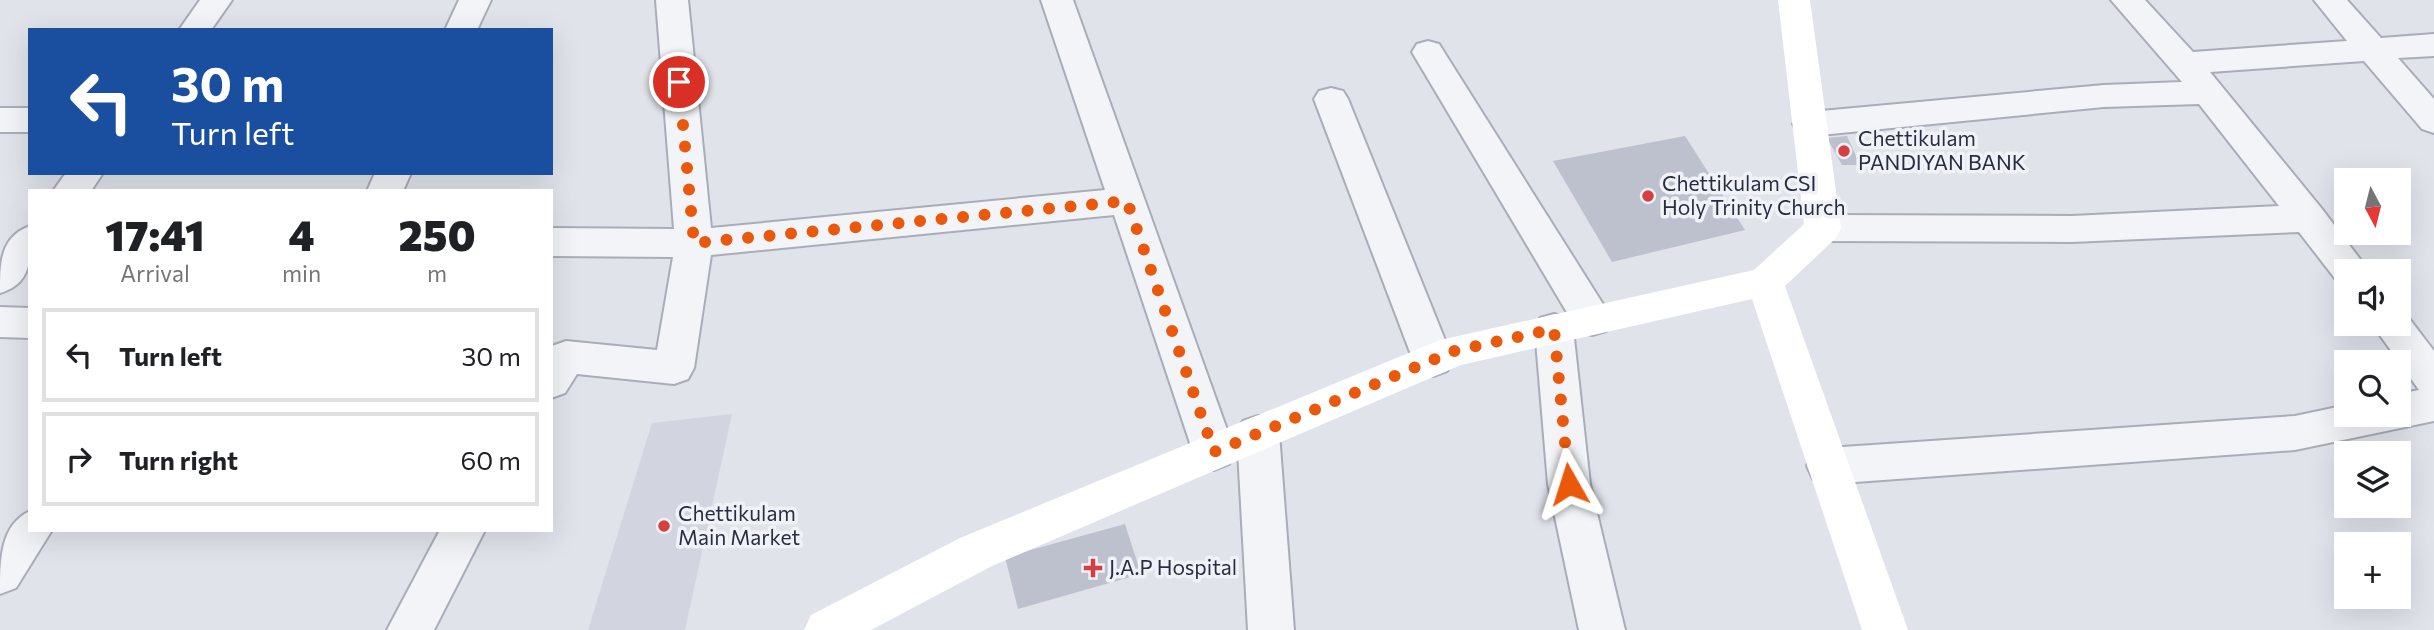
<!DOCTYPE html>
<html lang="en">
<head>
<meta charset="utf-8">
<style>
  :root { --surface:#fff; --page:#f2f2f2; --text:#202124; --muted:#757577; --line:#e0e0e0 }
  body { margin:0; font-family:Commissioner,sans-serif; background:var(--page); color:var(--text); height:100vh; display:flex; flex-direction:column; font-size:26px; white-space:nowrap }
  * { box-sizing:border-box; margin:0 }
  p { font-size:23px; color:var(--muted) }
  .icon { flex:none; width:38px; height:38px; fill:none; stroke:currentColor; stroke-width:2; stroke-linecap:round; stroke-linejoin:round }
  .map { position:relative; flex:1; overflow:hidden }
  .side { position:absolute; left:28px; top:189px; width:525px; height:343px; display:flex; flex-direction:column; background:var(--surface); border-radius:0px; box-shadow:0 7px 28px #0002 }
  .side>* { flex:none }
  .top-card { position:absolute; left:28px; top:28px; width:525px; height:147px; border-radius:0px; box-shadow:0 7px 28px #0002; background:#1a4fa0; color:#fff; overflow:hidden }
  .needle { width:46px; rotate:173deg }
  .tools { position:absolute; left:2334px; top:168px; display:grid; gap:14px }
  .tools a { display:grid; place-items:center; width:77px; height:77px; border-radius:0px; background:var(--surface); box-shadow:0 7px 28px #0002; font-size:35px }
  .pin { position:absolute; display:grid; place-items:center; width:60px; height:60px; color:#fff; margin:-30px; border:4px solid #fff; border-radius:50%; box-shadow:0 2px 7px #0007 }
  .me { position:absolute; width:77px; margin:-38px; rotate:354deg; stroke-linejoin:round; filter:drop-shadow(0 0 5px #0008) }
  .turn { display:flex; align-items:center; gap:24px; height:147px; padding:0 28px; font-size:32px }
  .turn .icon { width:91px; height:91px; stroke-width:2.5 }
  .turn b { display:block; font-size:49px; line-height:60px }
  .eta { display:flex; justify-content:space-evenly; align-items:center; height:119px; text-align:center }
  .eta b { font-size:42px; font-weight:800; line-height:49px }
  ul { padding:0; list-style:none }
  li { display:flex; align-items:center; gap:21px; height:94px; margin:0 14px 10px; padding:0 14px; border:4px solid var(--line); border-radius:0px }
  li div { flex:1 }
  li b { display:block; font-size:26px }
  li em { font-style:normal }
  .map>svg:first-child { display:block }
  .built { fill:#d2d5df }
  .building { fill:#bdc1cd }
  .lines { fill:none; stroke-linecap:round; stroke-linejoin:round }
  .street-casing { stroke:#a9adb8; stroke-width:4 }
  .street { fill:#f3f4f8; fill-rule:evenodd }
  .secondary { fill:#fff; fill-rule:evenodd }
  .route { stroke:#ea580c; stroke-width:12; stroke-dasharray:0 21.6 }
  .poi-dot { fill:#d63f40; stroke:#f0f2f7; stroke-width:2.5 }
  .labels { text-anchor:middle; stroke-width:7; stroke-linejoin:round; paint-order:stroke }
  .poi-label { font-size:21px; fill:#282e42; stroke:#f0f2f7; text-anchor:start }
</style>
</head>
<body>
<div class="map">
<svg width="2434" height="630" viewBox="0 0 2434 630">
  <rect width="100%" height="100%" fill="#e0e3ea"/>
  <path class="built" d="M732 414 685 630H588L652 423Z"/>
  <g class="building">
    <path d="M1685 136 1745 230 1612 262 1553 161Z"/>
    <path d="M1847 136 1860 165H1842L1827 138Z"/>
    <path d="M1125 524 1141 574 1018 609 1005 557Z"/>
  </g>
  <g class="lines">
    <g class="street-casing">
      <g id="street">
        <path d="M200 0H232L211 30H179Z"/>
        <path d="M459 0H491L477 30H445Z"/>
        <path d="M656 0H688L711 228 1105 190 1041 0H1073L1235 452 1229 464 1214 470 1199 464 1193 452 1114 215 711 255 694 368 688 379 674 384 577 374 565 393 551 398 552 346 566 341 657 350 673 257 551 256V228L674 229Z"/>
        <path d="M2111 0H2145L2193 52 2347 41 2314 0H2347L2381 38 2434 34V56L2398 58 2434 99V133L2422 129 2364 61 2210 72 2322 209 2369 271H2347V284L2337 281 2299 232 2072 242 1823 241 1810 238 1805 228 1810 218 1823 215 2072 216 2279 206 2199 104 2104 107 1810 136 1798 132 1793 124 1798 116 1810 112 2104 85 2182 82Z"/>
        <path d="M1428 41 1439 44 1606 309 1611 320 1606 331 1592 335 1578 331 1412 52 1417 44Z"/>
        <path d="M1331 88 1343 91 1348 99 1453 360 1447 371 1433 376 1419 371 1413 360 1314 99 1319 91Z"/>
        <rect x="0" y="108" width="30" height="24"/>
        <path d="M66 173H103L91 191H53Z"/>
        <path d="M375 173H411L403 191H367Z"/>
        <path d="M30 226C30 256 34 283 0 293 0 263 0 237 30 226Z"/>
        <path d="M0 307 30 308V338L0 337Z"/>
        <path d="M2399 312 2405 313 2434 351V421L2295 450 1828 484 1813 479 1807 466 1813 453 1828 448 2295 416 2347 405V415H2399V394L2419 390 2372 324H2399Z"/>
        <path d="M1554 314 1568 318 1573 329 1590 484 1625 630H1579L1548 484 1535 329 1540 318Z"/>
        <path d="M1258 416 1273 421 1279 433 1294 630H1248L1237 433 1243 421Z"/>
        <path d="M30 511V530H52L16 588 0 594C0 560 0 525 30 511Z"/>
        <path d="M440 530H485L434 630H387Z"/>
      </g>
    </g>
    <use href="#street" class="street"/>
    <path class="secondary" d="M1778 0H1810L1841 228 1836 238 1785 286 1908 630H1862L1752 299 1461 365 992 566 871 630H804L811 615 960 538 1440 340 1754 270 1804 224Z"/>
  </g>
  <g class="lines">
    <path class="route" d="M679 82 694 243 1127 201 1214 452 1454 351 1554 329 1569 484"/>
  </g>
  <g class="poi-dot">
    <circle cx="1844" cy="151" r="7"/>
    <circle cx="1648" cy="196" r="7"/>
    <circle cx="664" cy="526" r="7"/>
    <path d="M1089.5 557.5h7v7h7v7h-7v7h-7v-7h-7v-7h7z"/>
  </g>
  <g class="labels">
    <g class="poi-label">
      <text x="1858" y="146">Chettikulam<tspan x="1858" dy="24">PANDIYAN BANK</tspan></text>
      <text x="1662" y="191">Chettikulam CSI<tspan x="1662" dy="24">Holy Trinity Church</tspan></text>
      <text x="678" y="521">Chettikulam<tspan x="678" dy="24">Main Market</tspan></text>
      <text x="1109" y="575">J.A.P Hospital</text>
    </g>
  </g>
</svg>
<div class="tools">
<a><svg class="needle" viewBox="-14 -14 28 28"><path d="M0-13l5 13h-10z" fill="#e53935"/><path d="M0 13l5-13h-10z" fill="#757577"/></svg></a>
<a><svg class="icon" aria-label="sound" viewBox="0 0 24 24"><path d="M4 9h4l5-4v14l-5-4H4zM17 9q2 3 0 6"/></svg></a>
<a><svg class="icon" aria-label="search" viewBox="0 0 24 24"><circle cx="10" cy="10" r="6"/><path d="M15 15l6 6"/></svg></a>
<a><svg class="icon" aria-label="layers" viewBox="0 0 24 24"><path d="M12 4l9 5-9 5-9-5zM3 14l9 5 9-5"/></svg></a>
<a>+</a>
</div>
<div class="pin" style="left:679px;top:82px;background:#d93025"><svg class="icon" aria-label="arrive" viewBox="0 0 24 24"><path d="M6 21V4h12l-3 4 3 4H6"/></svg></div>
<svg class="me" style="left:1569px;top:484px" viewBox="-20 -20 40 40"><path d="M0-17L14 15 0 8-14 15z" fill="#ea580c" stroke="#fff" stroke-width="4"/></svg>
<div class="top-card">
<div class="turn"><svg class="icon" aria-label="left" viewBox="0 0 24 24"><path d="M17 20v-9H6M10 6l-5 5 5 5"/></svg><div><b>30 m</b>Turn left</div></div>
</div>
<section class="side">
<div class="eta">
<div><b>17:41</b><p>Arrival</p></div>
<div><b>4</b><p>min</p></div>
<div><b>250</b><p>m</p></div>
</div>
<ul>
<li><svg class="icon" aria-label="left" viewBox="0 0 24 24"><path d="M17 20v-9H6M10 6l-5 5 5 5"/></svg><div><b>Turn left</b></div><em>30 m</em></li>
<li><svg class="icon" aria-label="right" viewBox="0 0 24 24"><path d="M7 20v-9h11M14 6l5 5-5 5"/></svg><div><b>Turn right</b></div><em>60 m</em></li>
</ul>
</section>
</div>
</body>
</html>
